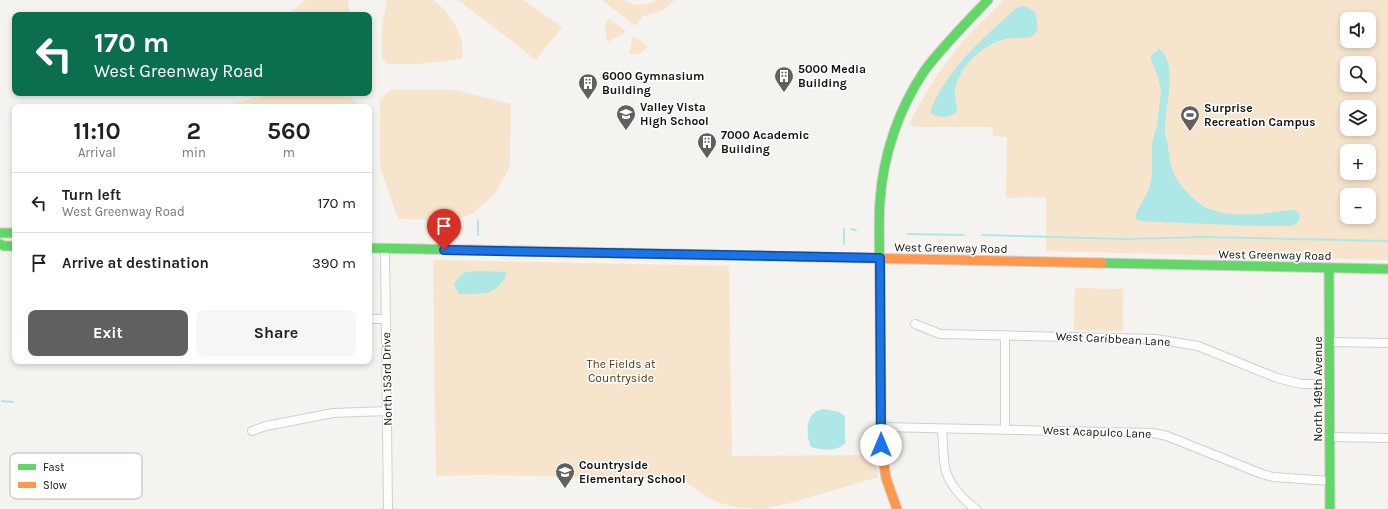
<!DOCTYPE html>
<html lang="en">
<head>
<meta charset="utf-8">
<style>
  :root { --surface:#fff; --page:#f6f6f6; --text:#222; --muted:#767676; --line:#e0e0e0; --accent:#62605e }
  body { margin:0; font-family:Karla,sans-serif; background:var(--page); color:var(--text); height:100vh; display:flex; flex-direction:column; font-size:15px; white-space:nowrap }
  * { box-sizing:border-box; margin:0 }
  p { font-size:13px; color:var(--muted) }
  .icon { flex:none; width:22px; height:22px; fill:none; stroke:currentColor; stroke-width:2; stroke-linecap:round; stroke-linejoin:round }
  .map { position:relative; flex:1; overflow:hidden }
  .panel { position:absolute; left:12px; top:104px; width:360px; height:260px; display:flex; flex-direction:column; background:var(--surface); border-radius:8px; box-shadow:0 2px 6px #0003 }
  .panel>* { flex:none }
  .guide { position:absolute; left:12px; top:12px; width:360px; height:84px; border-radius:8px; box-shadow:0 2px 6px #0003; background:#0b6e4f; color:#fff; overflow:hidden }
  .buttons { position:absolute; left:1340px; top:12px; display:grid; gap:8px }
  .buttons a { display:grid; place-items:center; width:36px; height:36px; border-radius:8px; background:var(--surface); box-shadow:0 2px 6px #0003; font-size:20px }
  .pin { position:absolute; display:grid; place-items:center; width:34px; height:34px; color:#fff; margin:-41px -17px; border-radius:50% 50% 50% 0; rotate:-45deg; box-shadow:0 0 4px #0007 }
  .pin .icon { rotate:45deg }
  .me { position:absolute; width:44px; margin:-22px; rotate:0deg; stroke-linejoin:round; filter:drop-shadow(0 0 3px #0008) }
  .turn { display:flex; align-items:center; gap:14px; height:84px; padding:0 16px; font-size:18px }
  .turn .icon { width:52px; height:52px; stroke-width:2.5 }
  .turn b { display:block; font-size:28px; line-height:34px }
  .eta { display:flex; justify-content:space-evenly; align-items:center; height:68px; text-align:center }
  .eta b { font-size:24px; font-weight:700; line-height:28px }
  .cta { display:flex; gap:8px; margin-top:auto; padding:8px 16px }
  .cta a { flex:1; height:46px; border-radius:8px; background:var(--accent); color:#fff; font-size:16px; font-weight:700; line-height:46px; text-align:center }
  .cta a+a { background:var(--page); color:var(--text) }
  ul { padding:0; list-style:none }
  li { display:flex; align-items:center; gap:12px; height:60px; padding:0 16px; border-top:1px solid var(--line) }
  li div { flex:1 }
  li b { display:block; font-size:15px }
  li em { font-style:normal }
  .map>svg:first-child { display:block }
  .green { fill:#f7e4cd; fill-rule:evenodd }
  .water { fill:#aee8e6 }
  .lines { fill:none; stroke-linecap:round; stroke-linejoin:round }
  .stream { stroke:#aee8e6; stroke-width:2 }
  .street-casing { stroke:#d1d0cd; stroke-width:10 }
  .fast-casing { stroke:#d1d0cd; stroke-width:11 }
  .slow-casing { stroke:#d1d0cd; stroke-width:11 }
  .street { stroke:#fefdfd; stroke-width:8 }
  .fast { stroke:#63d668; stroke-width:9 }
  .slow { stroke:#ff974d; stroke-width:9 }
  .route-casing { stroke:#114b97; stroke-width:10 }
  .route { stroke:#1a73e8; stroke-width:7 }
  .labels { text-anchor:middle; stroke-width:3; stroke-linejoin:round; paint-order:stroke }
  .poi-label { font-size:12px; font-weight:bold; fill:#131110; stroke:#fff; text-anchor:start }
  .street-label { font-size:12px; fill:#131110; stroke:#fff }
  .park-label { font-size:12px; fill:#533610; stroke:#fff }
  .key { fill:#fff; stroke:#b8b8b7; stroke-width:1 }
  .key-label { font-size:11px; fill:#131110 }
</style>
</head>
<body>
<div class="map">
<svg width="1388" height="509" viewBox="0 0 1388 509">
  <rect width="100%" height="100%" fill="#f5f3f0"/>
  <g class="green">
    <path d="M305 0H348L350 15H287Z"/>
    <path d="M387 0H432C445 6 460 29 462 43 463 48 462 54 462 59L418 64H388L382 57V26Z"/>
    <path d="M458 0H524L562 27 536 60Z"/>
    <path d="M602 0H621L636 5 647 4 657 0H675L664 9 656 13 643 16 635 26Z"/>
    <path d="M1004 0H1388V260L1046 251V197L1006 198 1007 137 993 136 992 127H915L909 124C924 94 941 67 963 41 975 27 990 14 1004 0ZM1347 19H1369V41H1347ZM1347 63H1369V85H1347ZM1347 107H1369V129H1347ZM1347 151H1369V173H1347ZM1347 195H1369V217H1347Z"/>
    <path d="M609 19 627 32 608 42 606 38 605 24Z"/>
    <path d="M633 36 648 46C644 53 637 55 629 54Z"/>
    <path d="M390 90H455L511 104 510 159 508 170 495 194 472 214 464 217 445 220 398 219 380 167V100Z"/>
    <path d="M273 93H346L359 104V107H229V105Z"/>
    <path d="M433 260 729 266 732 456 875 455 878 477 787 504 761 509 736 507 720 503 703 495 686 482 662 479 483 475 436 476Z"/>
    <path d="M1075 288 1123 289V331L1074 330Z"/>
  </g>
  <g class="water">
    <path d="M1021 6 1027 7 1035 12C1037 20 1041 33 1030 37 1024 39 1013 37 1006 39 983 43 954 71 955 95 955 100 957 106 957 111 952 119 937 118 930 113 932 105 935 100 939 93 958 59 987 35 1015 9Z"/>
    <path d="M1159 49C1180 63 1163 113 1165 134 1166 138 1168 142 1168 146 1171 169 1172 176 1188 193 1198 204 1209 211 1224 213 1238 215 1254 215 1267 213 1277 212 1285 210 1295 210L1300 215 1299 220 1296 224 1290 226H1258L1158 222 1140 221 1136 219 1135 215 1149 189 1152 175V143L1157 125 1161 91 1158 76 1151 60V55Z"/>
    <path d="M476 271 505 272 506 274 505 278 498 287 490 292 478 294H459L454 285C459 274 464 271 476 271Z"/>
    <path d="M824 409 839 412 845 416V443C838 452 821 450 811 447 805 433 805 411 824 409Z"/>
  </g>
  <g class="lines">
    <g class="stream">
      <path d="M851 229 856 230"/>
      <path d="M908 234 964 235"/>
      <path d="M478 235V220"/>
      <path d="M982 235 1125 239 1207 237 1388 241"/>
      <path d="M844 244V229"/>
      <path d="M2 401 13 402"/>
    </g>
    <g class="street-casing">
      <g id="street">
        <path d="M385 249 388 509"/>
        <path d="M369 319H386"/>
        <path d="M915 324 940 334 1156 339 1198 346 1277 378 1289 381 1302 384H1329"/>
        <path d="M1005 335V430"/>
        <path d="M1329 342 1388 343"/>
        <path d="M881 427 1153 433 1167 436 1262 474 1273 477 1330 481"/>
        <path d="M942 429C943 441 943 454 945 467 947 482 963 500 976 509"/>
        <path d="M252 431 266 426 333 413 387 411"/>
        <path d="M1330 437 1388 438"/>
      </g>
    </g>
    <g class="fast-casing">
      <g id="fast">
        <path d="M0 233H15"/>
        <path d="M0 244 4 246H15"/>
        <path d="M369 248 860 258"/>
        <path d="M1102 263 1388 269"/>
        <path d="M1329 269 1330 509"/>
        <path d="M880 286C880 258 878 229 880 201 883 155 899 108 925 70 944 45 966 23 988 0"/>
      </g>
    </g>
    <g class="slow-casing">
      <g id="slow">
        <path d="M860 258 1102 263"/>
        <path d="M880 286 881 445 886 478 897 509"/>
      </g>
    </g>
    <use href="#street" class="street"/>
    <use href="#fast" class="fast"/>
    <use href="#slow" class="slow"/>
  </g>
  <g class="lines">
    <g class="route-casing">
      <path id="route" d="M444 250 880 258 881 445"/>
    </g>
    <use href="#route" class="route"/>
  </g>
  <defs>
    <g id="building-pin" transform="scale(1)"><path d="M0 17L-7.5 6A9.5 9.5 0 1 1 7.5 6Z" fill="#62605e" stroke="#fff"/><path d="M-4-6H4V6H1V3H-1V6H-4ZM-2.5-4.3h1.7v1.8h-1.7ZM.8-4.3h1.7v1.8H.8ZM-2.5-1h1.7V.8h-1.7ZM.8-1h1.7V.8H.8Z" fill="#fff"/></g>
    <g id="school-pin" transform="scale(1)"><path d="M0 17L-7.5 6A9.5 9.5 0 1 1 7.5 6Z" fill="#62605e" stroke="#fff"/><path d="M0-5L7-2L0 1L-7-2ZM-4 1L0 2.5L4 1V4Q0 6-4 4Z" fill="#fff"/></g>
    <g id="stadium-pin" transform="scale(1)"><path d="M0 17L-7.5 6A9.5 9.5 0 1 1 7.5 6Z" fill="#62605e" stroke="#fff"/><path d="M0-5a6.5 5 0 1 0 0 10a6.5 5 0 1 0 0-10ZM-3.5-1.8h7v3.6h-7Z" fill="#fff"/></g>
  </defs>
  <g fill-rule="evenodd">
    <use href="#building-pin" x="784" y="76"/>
    <use href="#building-pin" x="588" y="83"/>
    <use href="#school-pin" x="626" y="114"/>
    <use href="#stadium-pin" x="1190" y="115"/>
    <use href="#building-pin" x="707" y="142"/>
    <use href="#school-pin" x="565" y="472"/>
  </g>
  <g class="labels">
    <g class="poi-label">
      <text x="798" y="73">5000 Media<tspan x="798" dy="14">Building</tspan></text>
      <text x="602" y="80">6000 Gymnasium<tspan x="602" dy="14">Building</tspan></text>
      <text x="640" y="111">Valley Vista<tspan x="640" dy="14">High School</tspan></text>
      <text x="1204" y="112">Surprise<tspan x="1204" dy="14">Recreation Campus</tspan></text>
      <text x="721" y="139">7000 Academic<tspan x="721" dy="14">Building</tspan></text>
      <text x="579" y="469">Countryside<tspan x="579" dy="14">Elementary School</tspan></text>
    </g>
    <g class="street-label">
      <text transform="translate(951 248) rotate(1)" y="4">West Greenway Road</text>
      <text transform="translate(1275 255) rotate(1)" y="4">West Greenway Road</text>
      <text transform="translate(1113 339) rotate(3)" y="4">West Caribbean Lane</text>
      <text transform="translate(387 379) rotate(-91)" y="4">North 153rd Drive</text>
      <text transform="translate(1318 389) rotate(-90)" y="4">North 149th Avenue</text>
      <text transform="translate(1097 432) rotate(2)" y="4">West Acapulco Lane</text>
    </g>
    <g class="park-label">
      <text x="621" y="368">The Fields at<tspan x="621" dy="14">Countryside</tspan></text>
    </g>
  </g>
  <rect x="10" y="453" width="132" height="46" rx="6" class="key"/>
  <rect x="18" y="464" width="18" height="6" fill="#63d668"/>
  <rect x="18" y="482" width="18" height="6" fill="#ff974d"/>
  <g class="key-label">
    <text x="43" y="471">Fast</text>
    <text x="43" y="489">Slow</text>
  </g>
</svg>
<div class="buttons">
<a><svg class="icon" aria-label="sound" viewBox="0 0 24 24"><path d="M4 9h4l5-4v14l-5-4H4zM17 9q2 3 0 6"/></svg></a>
<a><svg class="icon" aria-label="search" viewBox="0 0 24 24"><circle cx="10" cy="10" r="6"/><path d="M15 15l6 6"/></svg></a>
<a><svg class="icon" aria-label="layers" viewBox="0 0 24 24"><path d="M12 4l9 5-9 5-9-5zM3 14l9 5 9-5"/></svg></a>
<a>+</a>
<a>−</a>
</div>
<div class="pin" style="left:444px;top:250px;background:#d93025"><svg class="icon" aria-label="arrive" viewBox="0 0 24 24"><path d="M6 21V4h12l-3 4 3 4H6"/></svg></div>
<svg class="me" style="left:881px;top:445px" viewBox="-20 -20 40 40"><circle r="19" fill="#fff"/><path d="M0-13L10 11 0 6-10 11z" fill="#1a73e8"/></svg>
<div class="guide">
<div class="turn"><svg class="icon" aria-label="left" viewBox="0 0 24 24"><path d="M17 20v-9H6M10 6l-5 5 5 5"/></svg><div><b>170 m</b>West Greenway Road</div></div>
</div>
<section class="panel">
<div class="eta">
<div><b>11:10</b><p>Arrival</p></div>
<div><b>2</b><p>min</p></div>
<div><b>560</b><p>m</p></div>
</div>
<ul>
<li><svg class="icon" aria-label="left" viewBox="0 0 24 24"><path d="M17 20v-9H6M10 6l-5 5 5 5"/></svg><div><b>Turn left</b><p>West Greenway Road</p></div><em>170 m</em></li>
<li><svg class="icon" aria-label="arrive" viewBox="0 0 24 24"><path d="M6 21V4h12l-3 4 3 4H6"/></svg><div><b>Arrive at destination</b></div><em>390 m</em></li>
</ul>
<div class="cta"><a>Exit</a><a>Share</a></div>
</section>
</div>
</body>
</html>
